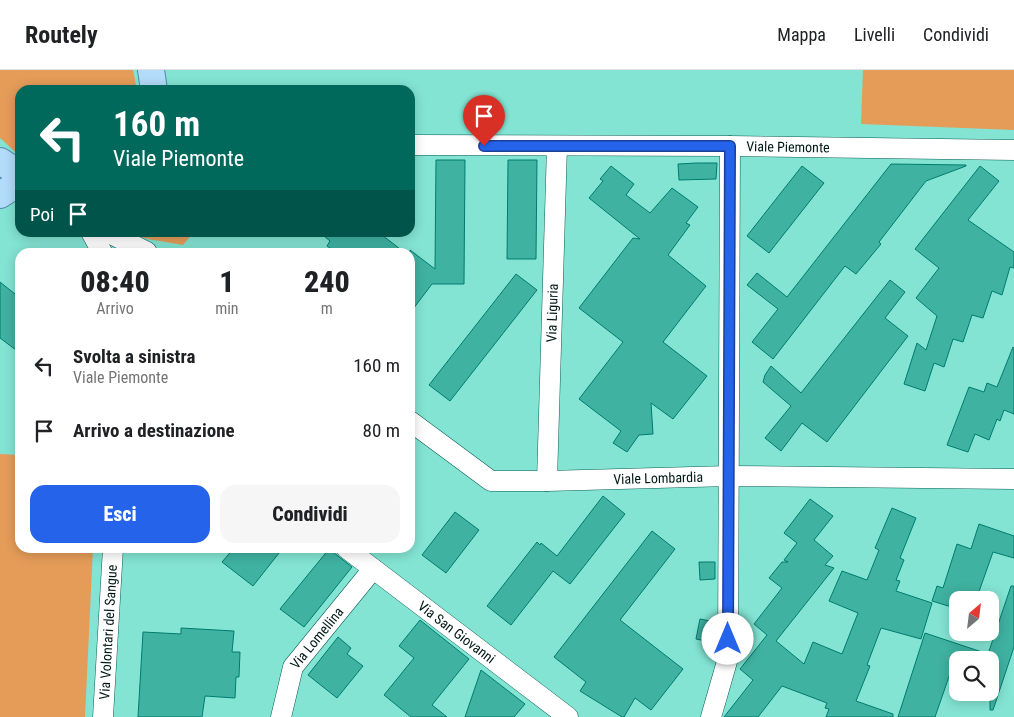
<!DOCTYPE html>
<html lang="it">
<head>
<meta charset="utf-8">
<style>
  :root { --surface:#fff; --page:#f6f6f6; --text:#202124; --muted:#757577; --line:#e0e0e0; --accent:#2563eb }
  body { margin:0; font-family:"Roboto Condensed",sans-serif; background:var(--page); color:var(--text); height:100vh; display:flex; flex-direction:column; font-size:19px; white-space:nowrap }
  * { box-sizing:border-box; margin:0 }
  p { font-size:16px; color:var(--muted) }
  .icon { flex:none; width:28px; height:28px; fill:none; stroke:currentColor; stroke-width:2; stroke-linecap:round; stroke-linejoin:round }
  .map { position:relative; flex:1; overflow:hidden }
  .panel { position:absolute; left:15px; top:178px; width:400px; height:305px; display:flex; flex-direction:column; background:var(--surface); border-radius:15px; box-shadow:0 2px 12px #0003 }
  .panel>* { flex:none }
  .banner { position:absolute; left:15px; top:15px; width:400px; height:152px; border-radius:15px; box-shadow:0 2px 12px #0003; background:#00695c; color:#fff; overflow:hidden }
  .needle { width:32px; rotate:28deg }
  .fabs { position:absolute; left:949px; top:521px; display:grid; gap:10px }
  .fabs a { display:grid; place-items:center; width:50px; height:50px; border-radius:10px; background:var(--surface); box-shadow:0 2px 12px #0003; font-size:25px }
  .pin { position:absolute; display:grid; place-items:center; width:42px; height:42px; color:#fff; margin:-51px -21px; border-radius:50% 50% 50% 0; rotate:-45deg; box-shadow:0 0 5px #0007 }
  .pin .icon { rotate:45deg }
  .me { position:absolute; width:55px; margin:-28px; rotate:0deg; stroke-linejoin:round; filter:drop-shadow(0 0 4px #0008) }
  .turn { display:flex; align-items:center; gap:18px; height:105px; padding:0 15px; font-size:22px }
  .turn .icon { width:65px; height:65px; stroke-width:2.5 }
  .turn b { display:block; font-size:35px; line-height:42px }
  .then { display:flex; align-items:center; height:48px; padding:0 15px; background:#0003; gap:10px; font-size:19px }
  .eta { display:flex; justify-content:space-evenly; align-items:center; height:85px; text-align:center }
  .eta b { font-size:30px; font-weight:800; line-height:35px }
  .button { display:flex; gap:10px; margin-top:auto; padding:10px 15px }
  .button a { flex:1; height:58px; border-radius:15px; background:var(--accent); color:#fff; font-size:20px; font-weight:800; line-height:58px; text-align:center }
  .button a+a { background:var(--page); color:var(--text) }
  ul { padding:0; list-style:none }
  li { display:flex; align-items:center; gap:15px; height:65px; padding:0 15px }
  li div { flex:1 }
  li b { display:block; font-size:19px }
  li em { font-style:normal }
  header { display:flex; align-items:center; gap:30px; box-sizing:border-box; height:70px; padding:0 25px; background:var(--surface); border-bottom:1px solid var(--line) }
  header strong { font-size:24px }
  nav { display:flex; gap:28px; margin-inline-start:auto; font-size:18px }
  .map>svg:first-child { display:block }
  .green { fill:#e59c59 }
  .building { fill:#3fb2a1; stroke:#007c6e }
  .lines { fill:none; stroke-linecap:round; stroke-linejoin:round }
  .minor-casing { stroke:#085f54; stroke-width:21 }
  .major-casing { stroke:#5388a8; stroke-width:28 }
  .minor { stroke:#fff; stroke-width:20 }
  .major { stroke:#b2dcfa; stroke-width:26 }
  .route-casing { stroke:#184099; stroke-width:12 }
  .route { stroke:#2563eb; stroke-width:9 }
  .labels { text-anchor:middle; stroke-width:4; stroke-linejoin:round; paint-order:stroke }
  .street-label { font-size:14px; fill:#001915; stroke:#cefbf2 }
</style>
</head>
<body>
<header>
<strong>Routely</strong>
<nav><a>Mappa</a><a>Livelli</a><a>Condividi</a></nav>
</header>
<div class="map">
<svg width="1014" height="647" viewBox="0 0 1014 647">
  <rect width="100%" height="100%" fill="#83e4d3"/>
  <g class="green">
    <path d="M0 0H133L137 20H20V86L0 68Z"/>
    <path d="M863 0H1014V60L861 54Z"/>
    <path d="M127 163H193L183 175 148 169Z"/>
    <path d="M0 384 20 385V478H93L85 647H0Z"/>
  </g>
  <g class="building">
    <path d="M436 90H465L464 214H432L410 243V180L435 199Z"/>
    <path d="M508 90H537L536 189H507Z"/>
    <path d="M697 93H717L716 109 679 110 678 94Z"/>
    <path d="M891 94 966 95V96L926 111 879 172 881 174 856 204 845 196 773 289 752 272 778 239 747 215 757 203 787 227Z"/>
    <path d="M611 96 634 114 626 125 650 143 672 118 698 137 686 153 690 155 668 185 706 216 663 272 707 306 673 349 651 333 653 364 639 365 627 382 613 373 621 361 579 329 623 272 579 238 633 168 640 169 589 128 603 111 600 109Z"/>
    <path d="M802 96 824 113 769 183 747 166Z"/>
    <path d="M980 96 999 111 968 150 1014 182V198L1010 197 1002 225 992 221 983 248 972 245 963 272 953 269 944 297 934 293 925 321 904 314 917 273 926 280 937 246 916 228 939 198 915 179Z"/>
    <path d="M319 162H378L404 182H336L327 176 330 171Z"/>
    <path d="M516 204 537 220 450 331 429 315Z"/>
    <path d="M890 210 905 222 885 248 908 266 827 372 802 353 781 381 765 368 791 336 763 312 765 305 771 296 801 323Z"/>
    <path d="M0 212 20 228V283L0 268Z"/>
    <path d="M1013 277 1014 278V344L1004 340 1000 351 997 349 989 370 975 364 968 382 947 375 969 317 984 322 987 313 997 317Z"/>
    <path d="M603 426 625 444 570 514 553 501 511 555 487 536 537 472 540 475 541 473 557 486Z"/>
    <path d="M810 429 833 446 814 470 833 486 825 495 834 498 776 571 804 594 813 572 842 584 858 543 829 531 842 501 867 510 879 480 875 478 892 438 916 448 900 488 904 490 896 510 900 511 896 521 932 533 921 569 881 558 867 595 870 596 856 631 893 644V647H826L829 639 825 638 827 633 782 616 758 647H724L753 610 740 599 767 565 754 554 782 518 769 508 782 492H788L784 490 797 473 784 463Z"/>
    <path d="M455 442 479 460 446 503 422 485Z"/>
    <path d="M979 454 1014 466V488L993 482 976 530H958V539L932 531 937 516 943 518 957 474 971 479Z"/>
    <path d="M652 461 675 479 620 550 683 599 651 640 635 628 624 647H622L580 621 586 612 554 587Z"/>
    <path d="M234 478H283L253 516 222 492Z"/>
    <path d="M329 479 352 497 304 557 280 539Z"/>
    <path d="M699 492H715V509L700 510Z"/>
    <path d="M1011 516H1014V577L993 640H990V590H958V597L953 595 935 647H898L925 563 988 584Z"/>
    <path d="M700 549 715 552 711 572 696 569Z"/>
    <path d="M420 550 469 589 432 635 447 647H411L384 625 414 588 399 576Z"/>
    <path d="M181 558 234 561 232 582H240L239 607H236L235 628 205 626 202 647H138L143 562 181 564Z"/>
    <path d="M338 567 351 578 347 584 363 596 337 628 308 605Z"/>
    <path d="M481 600 525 634 514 647H465Z"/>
  </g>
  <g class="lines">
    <g class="minor-casing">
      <g id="minor">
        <path id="s1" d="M410 75 730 76 1014 80"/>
        <path d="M91 162 102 182"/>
        <path d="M107 162 147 182"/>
        <path id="s2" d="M410 351 491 411H547L729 406 1014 409"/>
        <path id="s3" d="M547 411 557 76"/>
        <path id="s4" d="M346 478 568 647"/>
        <path id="s5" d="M103 647 113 478"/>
        <path id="s6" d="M281 647 293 597 373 499"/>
        <path d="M711 647 728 588 730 76"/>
      </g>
    </g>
    <g class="major-casing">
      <g id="major">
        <path d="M151 0 154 20"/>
        <path d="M0 91 20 104"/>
        <path d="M0 125 20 112"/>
      </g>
    </g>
    <use href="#minor" class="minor"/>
    <use href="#major" class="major"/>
  </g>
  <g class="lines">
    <g class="route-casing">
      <path id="route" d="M484 76H730L728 569"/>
    </g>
    <use href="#route" class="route"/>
  </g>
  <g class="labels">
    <g class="street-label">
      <text dy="5" stroke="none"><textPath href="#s1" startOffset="378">Viale Piemonte</textPath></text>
      <text dy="5" stroke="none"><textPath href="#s3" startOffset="168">Via Liguria</textPath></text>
      <text dy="5" stroke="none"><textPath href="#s2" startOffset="268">Viale Lombardia</textPath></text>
      <text dy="5" stroke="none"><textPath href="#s5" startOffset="85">Via Volontari del Sangue</textPath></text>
      <text dy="5" stroke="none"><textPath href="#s4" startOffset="139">Via San Giovanni</textPath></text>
      <text dy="5" stroke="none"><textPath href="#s6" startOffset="89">Via Lomellina</textPath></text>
    </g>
  </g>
</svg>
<div class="fabs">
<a><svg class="needle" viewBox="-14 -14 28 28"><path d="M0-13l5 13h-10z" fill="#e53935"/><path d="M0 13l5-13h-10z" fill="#757577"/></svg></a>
<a><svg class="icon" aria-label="search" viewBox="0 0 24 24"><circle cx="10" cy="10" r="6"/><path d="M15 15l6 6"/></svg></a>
</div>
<div class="pin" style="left:484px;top:76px;background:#d93025"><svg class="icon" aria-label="arrive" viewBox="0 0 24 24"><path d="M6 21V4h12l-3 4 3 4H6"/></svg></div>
<svg class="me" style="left:728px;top:569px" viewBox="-20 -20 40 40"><circle r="19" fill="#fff"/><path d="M0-13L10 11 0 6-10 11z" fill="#2563eb"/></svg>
<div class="banner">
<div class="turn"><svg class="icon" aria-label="left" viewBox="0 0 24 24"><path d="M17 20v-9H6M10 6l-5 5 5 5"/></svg><div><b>160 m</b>Viale Piemonte</div></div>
<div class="then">Poi<svg class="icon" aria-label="arrive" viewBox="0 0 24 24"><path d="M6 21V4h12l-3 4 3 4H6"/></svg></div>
</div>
<section class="panel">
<div class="eta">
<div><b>08:40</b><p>Arrivo</p></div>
<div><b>1</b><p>min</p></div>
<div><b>240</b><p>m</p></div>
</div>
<ul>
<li><svg class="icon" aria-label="left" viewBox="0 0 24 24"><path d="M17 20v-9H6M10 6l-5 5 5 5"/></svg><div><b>Svolta a sinistra</b><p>Viale Piemonte</p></div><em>160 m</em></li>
<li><svg class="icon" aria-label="arrive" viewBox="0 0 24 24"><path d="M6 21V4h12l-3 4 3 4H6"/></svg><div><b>Arrivo a destinazione</b></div><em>80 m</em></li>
</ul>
<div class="button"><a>Esci</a><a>Condividi</a></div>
</section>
</div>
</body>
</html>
